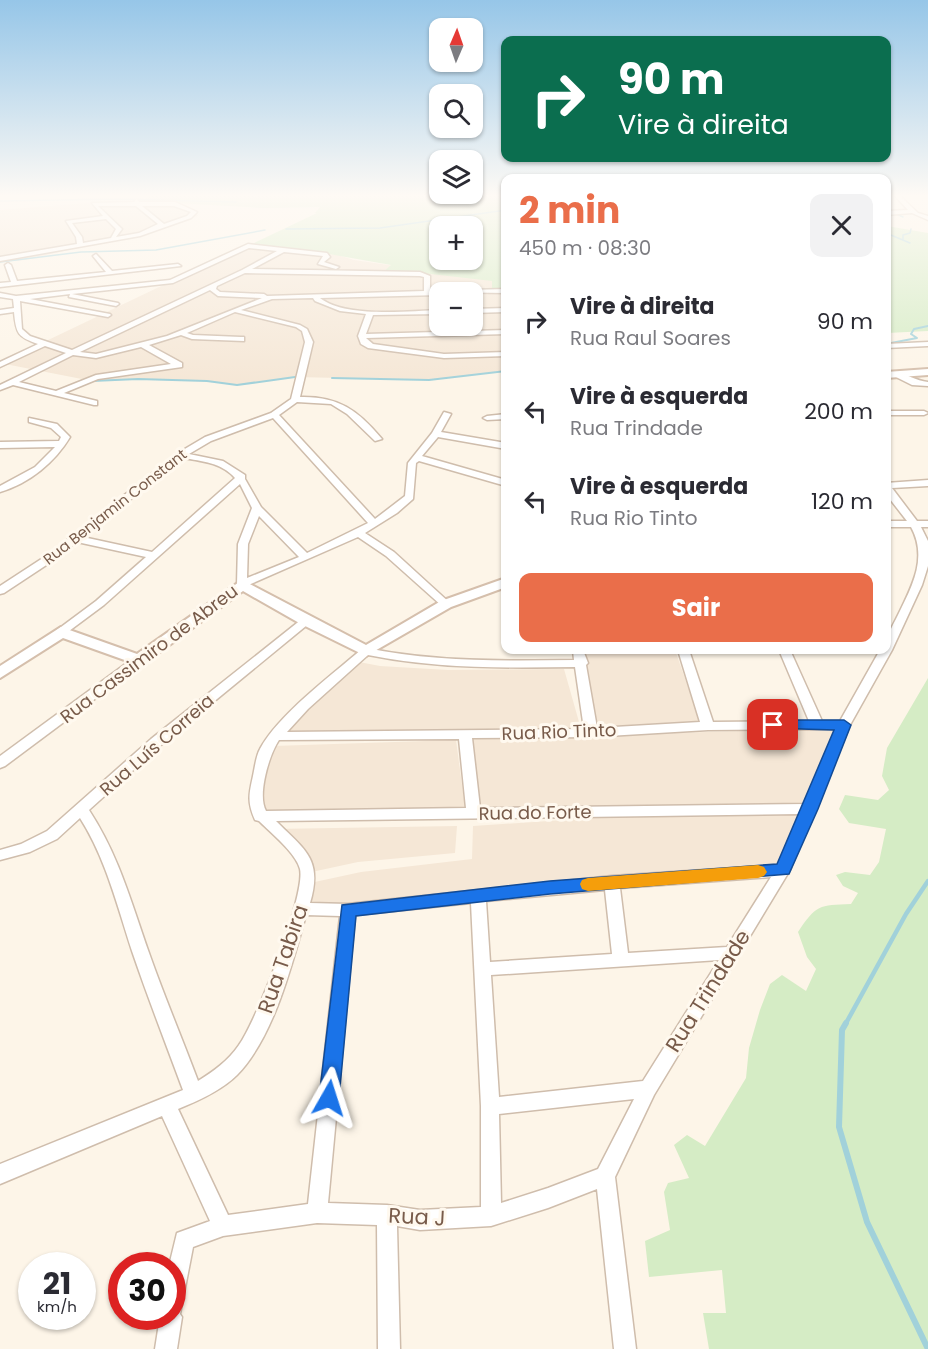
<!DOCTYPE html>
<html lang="pt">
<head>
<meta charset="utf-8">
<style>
  :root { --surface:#fff; --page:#f2f2f3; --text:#2b2b33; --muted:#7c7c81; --accent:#ea6e4a }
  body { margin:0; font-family:Poppins,sans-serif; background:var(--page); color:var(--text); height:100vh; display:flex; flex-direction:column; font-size:22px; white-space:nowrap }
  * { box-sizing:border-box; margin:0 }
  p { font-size:20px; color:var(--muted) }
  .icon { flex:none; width:33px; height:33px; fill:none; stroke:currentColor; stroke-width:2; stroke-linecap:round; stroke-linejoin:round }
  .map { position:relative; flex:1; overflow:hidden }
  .drawer { position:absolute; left:501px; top:174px; width:390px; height:480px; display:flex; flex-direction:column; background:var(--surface); border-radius:12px; box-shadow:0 2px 4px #0004 }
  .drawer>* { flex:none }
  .top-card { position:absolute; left:501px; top:36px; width:390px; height:126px; border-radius:12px; box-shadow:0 2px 4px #0004; background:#0b6e4f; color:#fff; overflow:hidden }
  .needle { width:39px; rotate:2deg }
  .buttons { position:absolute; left:429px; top:18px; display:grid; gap:12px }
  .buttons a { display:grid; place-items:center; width:54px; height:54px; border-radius:12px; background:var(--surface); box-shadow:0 2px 4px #0004; font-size:30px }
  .speed { position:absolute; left:18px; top:1252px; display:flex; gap:12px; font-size:30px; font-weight:700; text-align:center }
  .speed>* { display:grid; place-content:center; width:78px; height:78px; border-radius:50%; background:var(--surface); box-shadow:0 2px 4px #0004; line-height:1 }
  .speed small { font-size:15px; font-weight:400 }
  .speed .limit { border:9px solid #d22; background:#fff; color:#111 }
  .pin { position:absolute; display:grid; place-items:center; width:51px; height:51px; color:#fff; margin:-26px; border-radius:12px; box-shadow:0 3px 9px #0006 }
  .me { position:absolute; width:66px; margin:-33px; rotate:6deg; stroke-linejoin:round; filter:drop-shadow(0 0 4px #0008) }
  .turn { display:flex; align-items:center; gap:21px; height:126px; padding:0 18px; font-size:27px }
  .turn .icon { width:78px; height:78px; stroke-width:2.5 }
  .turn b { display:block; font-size:42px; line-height:51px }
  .round { display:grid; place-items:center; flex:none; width:63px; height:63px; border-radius:12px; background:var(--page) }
  .overview { display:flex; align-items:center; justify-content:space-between; height:102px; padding:0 18px }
  h1 { font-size:36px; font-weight:700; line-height:45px; color:var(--accent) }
  .cta { display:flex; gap:12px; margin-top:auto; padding:12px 18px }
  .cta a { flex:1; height:69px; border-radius:12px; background:var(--accent); color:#fff; font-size:24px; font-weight:700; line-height:69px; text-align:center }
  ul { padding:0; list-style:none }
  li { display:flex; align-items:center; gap:18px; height:90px; padding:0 18px }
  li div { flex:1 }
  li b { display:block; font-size:22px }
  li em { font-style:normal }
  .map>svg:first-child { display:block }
  .residential { fill:#f5e7d6; fill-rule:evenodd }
  .green { fill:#d5ecc5; fill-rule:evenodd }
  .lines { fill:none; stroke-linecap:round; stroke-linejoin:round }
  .stream-far3 { stroke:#a1d1da; stroke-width:1.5 }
  .stream-far2 { stroke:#a1d1da; stroke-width:2 }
  .stream-far1 { stroke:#a1d1da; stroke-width:4.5 }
  .stream { stroke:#a1d1da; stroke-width:6 }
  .street-casing { stroke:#cfbdac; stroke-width:3 }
  .secondary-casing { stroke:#d5bfac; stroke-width:4 }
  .street { fill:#fff; fill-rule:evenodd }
  .secondary { fill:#fff; fill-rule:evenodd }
  .route { fill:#1a73e8; stroke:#114b97; stroke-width:1.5 }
  .slow { fill:#f59e0b }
  .labels { text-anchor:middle; stroke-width:6; stroke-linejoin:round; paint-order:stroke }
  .far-street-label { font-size:15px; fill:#785b4a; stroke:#fff9ef }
  .street-label { font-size:18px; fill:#785b4a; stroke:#fff9ef }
  .near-street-label { font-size:21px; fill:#785b4a; stroke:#fff9ef }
</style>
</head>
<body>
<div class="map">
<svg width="928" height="1349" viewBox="0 0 928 1349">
  <rect width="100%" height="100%" fill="#fdf5e8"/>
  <g class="residential">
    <path d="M171 202 183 204 194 210 198 216 146 232 25 260 0 262V210L87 203Z"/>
    <path d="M247 245 338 255 354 260 505 282V371L429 380 295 377 237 385 207 381 138 379 92 381 0 363ZM440 292H472V326H440Z"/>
    <path d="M575 650H675L700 721 596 727Z"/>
    <path d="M359 662 380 666 448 670 564 669 581 729H467L280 736Z"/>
    <path d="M835 728 805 805 481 816 473 739Z"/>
    <path d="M456 740 466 815 260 817 257 784 273 746Z"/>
    <path d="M802 813 777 868 502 886 475 893 354 908 305 904 310 883 361 872 472 859 473 826 623 816Z"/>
    <path d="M457 826 455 853 358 862 307 873 273 829Z"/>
  </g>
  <g class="green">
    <path d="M153 196H505V289H492V281L422 273H382L391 265 329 254 250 245 317 213H315L320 207 264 208 139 201ZM440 226H472V260H440Z"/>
    <path d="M887 226 928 233V331L887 333Z"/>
    <path d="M928 678V1349H709L703 1313H726L722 1270 649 1277 645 1241 670 1230 664 1192 668 1183 689 1178 674 1145 687 1135 705 1146 746 1078 749 1048 760 1010 770 984 782 975 806 991 816 969 807 957 798 932C816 905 819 905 851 904L858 893 843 886 836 875 845 872 870 875 879 862 886 829 849 823 839 809 845 795 878 800 889 790 882 776 887 748Z"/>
  </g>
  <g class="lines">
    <g class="stream-far3">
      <path d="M0 201 118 199 236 202"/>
      <path d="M886 209 903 217"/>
      <path d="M286 229 380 228 506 210"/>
      <path d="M886 233 910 243"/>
      <path d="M903 239V235L910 233 911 229"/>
      <path d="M0 262 81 252 156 250 265 230"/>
    </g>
    <g class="stream-far2">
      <path d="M886 344 917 338 911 334 914 329 928 326"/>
      <path d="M332 378 429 380 506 371"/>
      <path d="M92 381 138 379 207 381 237 385 295 377"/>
    </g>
    <path class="stream-far1" d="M845 1025 906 914 928 881"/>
    <path class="stream" d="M846 1023 842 1030 839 1127 867 1222 928 1349"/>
    <g class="street-casing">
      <g id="street">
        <path d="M895 196H900L918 213 928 216V220L912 213 886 215V211L908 210Z"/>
        <path d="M137 199 139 202H175L197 212 191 218 140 236 0 261V257L77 244 76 237 66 221 103 216 92 203 134 202ZM98 206H136L158 224 139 233 116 237 122 229ZM142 206H174L191 212 187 216 164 224ZM106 219 116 229 111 238 83 243 82 237 72 223Z"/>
        <path d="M248 244 327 253 330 257 324 262 339 267 336 269 318 264 323 256 284 252 252 269 420 272 430 276V291L506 289V293L440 292V295L320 298C345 318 408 311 440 310V314L373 315 366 334 506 330V334L366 338 373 344 444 354 506 352V356L444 358 368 348 361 344 358 336 366 314 340 311 315 301 313 298 272 299 241 310 300 325 307 329 313 342 300 397C338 396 358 410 382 439L375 441 347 414 331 404 297 402 279 415 375 519 405 496 408 463 432 433 444 412 451 414 441 432 506 443V449L438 437 422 456 506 480V486L419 461 416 463 413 499 397 513 365 533 394 552 451 604 450 606H442L386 556 358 537 246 586H238L237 584 238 544 252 508 240 484 104 605 65 634H57L55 632 57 630 96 601 146 557 77 542 57 558 4 593 0 594V586L49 554 178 453 205 437 271 413 291 399 305 342 302 331 296 327 235 312 187 333 193 335 241 337H244V341L192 339 181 335 149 345 182 363V367L98 379 64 393 97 401V405H94L13 385 0 390V385L66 353 45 346 0 367V362L38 344C18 337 16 334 14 312L0 314V310L14 308 13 299 0 297V293L16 296 170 280ZM249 248 277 251 242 270 72 350 30 336 22 329 20 301 108 317 111 315 110 314 30 299 70 294 69 297 116 306 119 304 118 303 72 294 173 283ZM245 273 420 276 424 277V291L267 296 264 294 220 292 216 289 217 286ZM210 290 218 296 262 298 167 336 96 354 80 352ZM141 347 171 364 96 375 56 391 19 382 73 355 96 358ZM273 418 368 523 307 553 261 507 245 479V475L223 461 189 454 211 441ZM183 458C202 461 222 463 235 478L152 552 83 537ZM259 516 299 557 247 578 248 544Z"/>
        <path d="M96 254 112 271 178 264 181 266 0 287V283L11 282 5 265 8 263 11 265 17 281 106 272 93 256Z"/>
        <path d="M506 308V312L472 313V309Z"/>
        <path d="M928 342V346L886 348V344Z"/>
        <path d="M896 373C906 373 916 381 928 382V386L912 385 896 377Z"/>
        <path d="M886 411H924L928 413 924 415H886Z"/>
        <path d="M506 414V419L487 420 483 418 487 416Z"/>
        <path d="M29 418 57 424 70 437C55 462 30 483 0 492V486L35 467 55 447 0 448V442L59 441 61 437 51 428 29 422Z"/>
        <path d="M928 480V486L892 488 917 521H928V527H921L928 541V566L922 585 892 650 850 725 790 870 654 1095 615 1177 636 1349H614L597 1189 548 1208 491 1226 420 1230 397 1226 400 1349H378L377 1225 317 1223 223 1236 193 1247 180 1314 182 1317 177 1349H155L160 1317H172V1266H169L177 1233 210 1221 162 1116 0 1184V1164L183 1090C166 1044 148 998 132 951 117 905 106 859 80 818L57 839 30 852 0 860V850L21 844 47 831 151 739 302 619 306 618 312 621 161 745 89 810C119 856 131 902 149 953 164 996 182 1038 198 1081 214 1071 228 1061 239 1045 256 1022 306 894 300 869 296 853 271 833 259 821L255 820C247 802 249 794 253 776 255 767 256 756 260 749 278 715 332 675 362 649L366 648C435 662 504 661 574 660L573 650H583L588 663 586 665 597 728 700 722 678 650H689L713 722 809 721 779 650H790L822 721H840L880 650H886C886 636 892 627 898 615 912 586 928 558 911 527H886V521H907L886 494V483ZM368 655C437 669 505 668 575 667L584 729 287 732 308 709ZM836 729 805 804 480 808 472 738 591 737 708 730ZM459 739 466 808 266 811C257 795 269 755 279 740ZM801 814 778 865 612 876 348 904 310 903C323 859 305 850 276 821ZM771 877 727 947 628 953 620 888ZM605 890 612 954 490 962 486 901ZM471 903 481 1106V1207L420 1210 387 1205 328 1203 355 915ZM306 915 340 916 308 1204 228 1215 178 1109C198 1101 222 1090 237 1075 274 1037 292 964 306 915ZM719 960 643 1081 499 1097 491 975ZM634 1099 598 1169 548 1188 501 1203 499 1114Z"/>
        <path d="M139 656 143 657 145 660 143 663 5 766 0 768V756L135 657Z"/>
      </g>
    </g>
    <g class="secondary-casing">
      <g id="secondary">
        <path d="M928 369V375L886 378V372Z"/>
        <path d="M506 578V587L451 607 366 656 301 624 243 591 145 663H133L63 638 0 678V666L61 627 137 654 242 580 366 645 441 601Z"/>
      </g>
    </g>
    <use href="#street" class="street"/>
    <use href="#secondary" class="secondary"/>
  </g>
  <linearGradient id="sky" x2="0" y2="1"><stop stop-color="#96c6e8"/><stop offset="0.51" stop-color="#fefaf5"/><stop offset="1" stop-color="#fefaf5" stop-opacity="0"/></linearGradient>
  <rect width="928" height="384" fill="url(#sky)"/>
  <path class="route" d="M773 720H844L851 725 818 809 789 874 550 894 356 916 339 1098 336 1105 329 1107 322 1105 319 1098 342 905 550 881 777 864 834 730 768 728 766 725Z"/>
  <path class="slow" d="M758 865 764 867 767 872 764 876 758 878 588 891 582 889 580 884 582 880 588 878Z"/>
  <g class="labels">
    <g class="far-street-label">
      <text transform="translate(115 507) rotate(-38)" y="5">Rua Benjamin Constant</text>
    </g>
    <g class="street-label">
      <text transform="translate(149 654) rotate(-37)" y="6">Rua Cassimiro de Abreu</text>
      <text transform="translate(559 732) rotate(-2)" y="6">Rua Rio Tinto</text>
      <text transform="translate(157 745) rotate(-41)" y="6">Rua Luís Correia</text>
      <text transform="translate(535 813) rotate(-1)" y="6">Rua do Forte</text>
    </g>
    <g class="near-street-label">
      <text transform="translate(283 959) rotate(-71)" y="7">Rua Tabira</text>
      <text transform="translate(708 991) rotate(-58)" y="7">Rua Trindade</text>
      <text transform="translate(417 1217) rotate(3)" y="7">Rua J</text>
    </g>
  </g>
</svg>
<div class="buttons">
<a><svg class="needle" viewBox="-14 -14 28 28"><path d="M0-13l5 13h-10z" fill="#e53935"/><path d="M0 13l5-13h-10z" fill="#7c7c81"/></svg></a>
<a><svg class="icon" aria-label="search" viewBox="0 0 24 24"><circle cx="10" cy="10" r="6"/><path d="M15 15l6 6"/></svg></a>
<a><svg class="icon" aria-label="layers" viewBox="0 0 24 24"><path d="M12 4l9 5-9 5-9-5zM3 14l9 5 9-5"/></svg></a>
<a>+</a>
<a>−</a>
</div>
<div class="speed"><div>21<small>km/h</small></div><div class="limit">30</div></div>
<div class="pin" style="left:773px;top:725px;background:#d93025"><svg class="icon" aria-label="arrive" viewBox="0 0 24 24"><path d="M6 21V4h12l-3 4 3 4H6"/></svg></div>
<svg class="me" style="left:329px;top:1098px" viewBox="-20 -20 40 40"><path d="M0-17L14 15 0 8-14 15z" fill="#1a73e8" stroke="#fff" stroke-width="4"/></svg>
<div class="top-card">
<div class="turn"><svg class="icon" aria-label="right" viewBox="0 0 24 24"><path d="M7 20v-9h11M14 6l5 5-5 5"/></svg><div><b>90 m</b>Vire à direita</div></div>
</div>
<section class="drawer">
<div class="overview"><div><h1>2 min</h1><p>450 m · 08:30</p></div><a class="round"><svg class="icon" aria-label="close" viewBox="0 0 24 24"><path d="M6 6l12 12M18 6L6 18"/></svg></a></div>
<ul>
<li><svg class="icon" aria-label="right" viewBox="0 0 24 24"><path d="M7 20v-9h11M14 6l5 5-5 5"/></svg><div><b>Vire à direita</b><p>Rua Raul Soares</p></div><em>90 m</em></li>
<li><svg class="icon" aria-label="left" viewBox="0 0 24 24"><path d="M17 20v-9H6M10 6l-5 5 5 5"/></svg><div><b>Vire à esquerda</b><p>Rua Trindade</p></div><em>200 m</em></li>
<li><svg class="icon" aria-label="left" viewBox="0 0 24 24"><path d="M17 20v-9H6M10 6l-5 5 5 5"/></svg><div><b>Vire à esquerda</b><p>Rua Rio Tinto</p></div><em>120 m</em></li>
</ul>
<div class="cta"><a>Sair</a></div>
</section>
</div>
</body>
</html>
